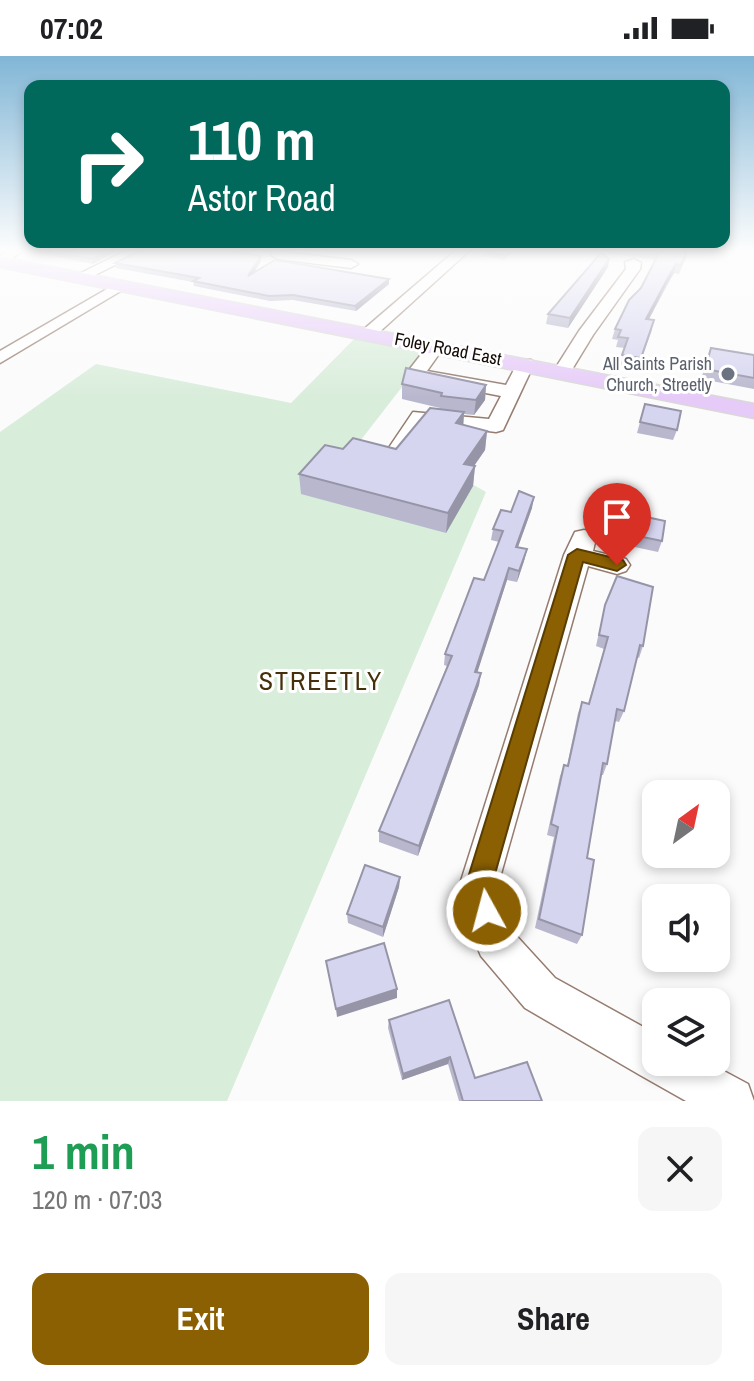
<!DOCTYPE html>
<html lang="en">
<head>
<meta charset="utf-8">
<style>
  :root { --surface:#fff; --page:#f6f6f6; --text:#202124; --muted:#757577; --accent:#8b6002 }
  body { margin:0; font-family:"Archivo Narrow",sans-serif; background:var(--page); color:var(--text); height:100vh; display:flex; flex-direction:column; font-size:30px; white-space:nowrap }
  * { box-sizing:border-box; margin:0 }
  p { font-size:26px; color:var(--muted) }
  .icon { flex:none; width:44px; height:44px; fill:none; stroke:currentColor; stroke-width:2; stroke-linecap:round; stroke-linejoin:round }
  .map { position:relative; height:1045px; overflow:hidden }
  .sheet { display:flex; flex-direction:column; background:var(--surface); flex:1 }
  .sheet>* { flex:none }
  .banner { position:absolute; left:24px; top:24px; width:706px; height:168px; border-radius:16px; box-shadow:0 4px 12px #0003; background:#00695c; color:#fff; overflow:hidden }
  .needle { width:52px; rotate:33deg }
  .controls { position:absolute; left:642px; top:724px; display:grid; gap:16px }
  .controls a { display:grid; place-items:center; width:88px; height:88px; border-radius:16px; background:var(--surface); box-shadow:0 4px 12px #0003; font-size:40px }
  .pin { position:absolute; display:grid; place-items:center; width:68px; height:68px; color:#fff; margin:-82px -34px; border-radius:50% 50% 50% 0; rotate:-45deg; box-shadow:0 0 8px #0007 }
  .pin .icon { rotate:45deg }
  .me { position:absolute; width:88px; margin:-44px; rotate:353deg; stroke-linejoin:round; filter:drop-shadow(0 0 6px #0008) }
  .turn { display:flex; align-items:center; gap:28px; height:168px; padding:0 32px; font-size:36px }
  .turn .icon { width:104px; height:104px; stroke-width:2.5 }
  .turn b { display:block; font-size:56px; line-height:68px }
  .round { display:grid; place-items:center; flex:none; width:84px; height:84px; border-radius:16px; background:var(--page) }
  .head { display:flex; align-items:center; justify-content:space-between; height:136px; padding:0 32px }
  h1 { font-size:48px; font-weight:700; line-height:60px; color:#1e9e55 }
  .primary-button { display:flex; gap:16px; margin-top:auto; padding:16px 32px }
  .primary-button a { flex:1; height:92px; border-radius:16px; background:var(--accent); color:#fff; font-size:32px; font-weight:700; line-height:92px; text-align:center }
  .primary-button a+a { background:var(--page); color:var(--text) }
  .status { display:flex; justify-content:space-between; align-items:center; height:56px; padding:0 40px; background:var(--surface); direction:ltr }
  .status svg { height:22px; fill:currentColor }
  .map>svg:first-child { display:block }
  .green { fill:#d9eddb }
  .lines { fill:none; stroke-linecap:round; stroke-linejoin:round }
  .minor-casing { stroke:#957c6f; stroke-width:3 }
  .major-casing { stroke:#d9d8d7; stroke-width:3 }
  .minor { fill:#fff; fill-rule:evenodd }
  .major { fill:#e6cbf8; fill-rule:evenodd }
  .wall { fill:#b8b7ce }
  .shaded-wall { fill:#9695a8 }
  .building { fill:#d6d5f0; stroke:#9695a8; stroke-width:2 }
  .route { fill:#8b6002; stroke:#5a3e01; stroke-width:2 }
  .worship-dot { fill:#6b7280; stroke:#fff; stroke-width:3 }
  .labels { text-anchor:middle; stroke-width:6; stroke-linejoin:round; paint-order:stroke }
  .far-street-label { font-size:18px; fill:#140b06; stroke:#fff }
  .far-worship-label { font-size:18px; fill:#5b616d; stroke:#fff; text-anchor:end }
  .quarter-label { font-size:26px; letter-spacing:2px; fill:#45300a; stroke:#fff }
</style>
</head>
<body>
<div class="status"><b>07:02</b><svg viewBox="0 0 49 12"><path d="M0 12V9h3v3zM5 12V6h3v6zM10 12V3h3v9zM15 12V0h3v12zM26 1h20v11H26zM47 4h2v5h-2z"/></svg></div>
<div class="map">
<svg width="754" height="1045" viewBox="0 0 754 1045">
  <rect width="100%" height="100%" fill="#fbfbfb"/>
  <path class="green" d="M360 277 433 291 350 398 472 428 486 436 227 1045H0V376L96 308 291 347Z"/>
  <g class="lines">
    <g class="minor-casing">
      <g id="minor">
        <path d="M7 195H23L0 210V200Z"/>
        <path d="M125 195H143L83 225 71 222Z"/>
        <path d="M274 195 351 204 358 208 351 212 278 203 271 199Z"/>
        <path d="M455 195H469L375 280H363V274Z"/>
        <path d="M634 203 641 207 640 213 593 279 568 320 562 321 556 320 553 316 579 275 626 213 625 206Z"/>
        <path d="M119 226 124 227V233L0 307V295Z"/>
        <path d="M436 286 444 291 427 315 506 329 519 304H531L534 308 503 374 496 376 425 367 405 397H391L388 393 413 356 489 363 501 340 409 322 406 318 409 314 430 287Z"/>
        <path d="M584 474 593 476 596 482 593 495 626 503 630 509 626 515 617 518 588 510 499 825 512 875 555 922 656 978V1006H707L748 1028 754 1045H686L640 1019 525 952 481 900 475 886 461 825 564 499 575 476Z"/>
      </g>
    </g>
    <g class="major-casing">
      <path id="major" d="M0 201 754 348V362L0 211Z"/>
    </g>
    <use href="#minor" class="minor"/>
    <use href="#major" class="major"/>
  </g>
  <g class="wall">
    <path d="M27 195H117L93 208Z"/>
    <path d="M514 195 505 204 483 200V196Z"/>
    <path d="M607 195H689L679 218 674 217 649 263 652 274 638 313 620 310 625 292 616 291 618 284 612 283 615 273 641 232 656 204 606 197Z"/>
    <path d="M261 200V205L254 217 389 228 356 255 293 244 270 245 194 230 193 226 116 212 115 207Z"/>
    <path d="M609 203 608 211 568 272 546 268 548 258Z"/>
    <path d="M711 292 754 299V333L701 323Z"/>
    <path d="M402 328 486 329 485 344 474 359 464 358 463 369 487 375 485 394 474 410H475L473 430 446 477 301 438 299 418 343 393H396L440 353V352L402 343Z"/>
    <path d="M645 348 677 374 673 384 637 377Z"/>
    <path d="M532 452 518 491 527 493 524 505 517 526 507 524 477 616 481 617 479 629 418 800 379 786V775L447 610 444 609 445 598 484 524 499 486 491 484 493 473 511 456Z"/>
    <path d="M637 459 662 485 658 496 630 490Z"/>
    <path d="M605 549 643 590 639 602 637 601 624 655 619 666 615 665 607 708 603 719H601L587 802 582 879 577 888 535 872 554 781 547 779 560 720 564 709 567 710 578 657 582 646 588 648 604 593 596 590Z"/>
    <path d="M400 821 399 831 383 881 348 867 347 858Z"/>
    <path d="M449 944 475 1022 542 1045H459L448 1008 402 1024 388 972 389 964Z"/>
  </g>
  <g class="shaded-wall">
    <path d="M107 195H117L93 208 92 203Z"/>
    <path d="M261 200V205L249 224 248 220Z"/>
    <path d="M609 203 608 211 568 272 570 262Z"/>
    <path d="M676 208 674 217 666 229 644 273 646 263 669 220Z"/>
    <path d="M389 223V228L356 255 355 250Z"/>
    <path d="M486 329 485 344 474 359 476 344Z"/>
    <path d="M464 356 463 375 456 367Z"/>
    <path d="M487 375 485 394 462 427 464 408Z"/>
    <path d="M475 410 473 430 446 477 448 457Z"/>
    <path d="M534 441 532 452 514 502 516 491Z"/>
    <path d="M527 493 524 505 517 526 519 515Z"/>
    <path d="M509 512 507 524 474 627 475 616Z"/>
    <path d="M481 617 479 629 418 800 419 790Z"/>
    <path d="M400 821 399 831 383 881V871Z"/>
    <path d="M397 933V942L337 961 336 953Z"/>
    <path d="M450 1001 448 1008 402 1024 403 1018Z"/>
  </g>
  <g class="building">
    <path d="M47 195H107L92 203Z"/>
    <path d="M139 195H231L261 200 248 220 275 204 389 223 355 250 293 239 269 240 193 225 199 222 115 207Z"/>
    <path d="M484 195H510L506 200Z"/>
    <path d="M660 195H687L681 209 676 208 669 220 646 263 654 264 641 302 622 299 628 282 618 281 621 274 615 273 629 244 641 232Z"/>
    <path d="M601 197 609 203 570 262 548 258Z"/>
    <path d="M711 292 754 299V322L705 313Z"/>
    <path d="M406 312 486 329 476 344 441 340 442 337 402 328Z"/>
    <path d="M645 348 681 355 677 374 640 366Z"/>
    <path d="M430 352 464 356 456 367 487 375 464 408 475 410 448 457 299 418 325 389 343 393 353 382 396 393Z"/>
    <path d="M519 435 534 441 516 491 527 493 519 515 509 512 475 616 481 617 419 790 379 775 452 600 445 598 474 522 484 524 503 475 493 473 501 454 511 456Z"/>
    <path d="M637 459 665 465 662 485 633 479Z"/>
    <path d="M617 520 653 531 643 590 640 589 624 655 617 653 607 708 603 707 587 802 594 804 582 879 539 863 558 771 551 768 564 709 568 710 582 646 589 648 608 581 599 579 605 549Z"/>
    <path d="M365 809 400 821 383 871 347 858Z"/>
    <path d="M384 887 397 933 336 953 326 905Z"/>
    <path d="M449 944 475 1022 527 1006 542 1045H463L450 1001 403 1018 389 964Z"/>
  </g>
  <linearGradient id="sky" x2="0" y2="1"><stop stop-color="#81b6d6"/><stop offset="0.57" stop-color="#fdfdfd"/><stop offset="1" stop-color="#fdfdfd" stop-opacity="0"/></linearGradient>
  <rect width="754" height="342" fill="url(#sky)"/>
  <path class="route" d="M577 493 623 504 626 509 617 515 583 506 493 825 501 855 497 865 487 869 478 865 467 825 568 499Z"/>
  <circle class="worship-dot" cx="728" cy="318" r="8"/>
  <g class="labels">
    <g class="far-street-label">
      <text transform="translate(448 293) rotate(11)" y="6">Foley Road East</text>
    </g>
    <g class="far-worship-label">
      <text x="712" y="314">All Saints Parish<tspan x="712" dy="21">Church, Streetly</tspan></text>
    </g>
    <g class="quarter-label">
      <text x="321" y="634">STREETLY</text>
    </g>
  </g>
</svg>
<div class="controls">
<a><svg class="needle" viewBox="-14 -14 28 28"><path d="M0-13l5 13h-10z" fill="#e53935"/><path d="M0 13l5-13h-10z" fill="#757577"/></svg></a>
<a><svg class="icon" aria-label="sound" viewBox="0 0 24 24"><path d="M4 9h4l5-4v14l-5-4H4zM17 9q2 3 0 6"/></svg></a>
<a><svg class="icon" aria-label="layers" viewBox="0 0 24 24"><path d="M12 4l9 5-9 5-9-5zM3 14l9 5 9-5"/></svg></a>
</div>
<div class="pin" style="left:617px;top:509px;background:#d93025"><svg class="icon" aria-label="arrive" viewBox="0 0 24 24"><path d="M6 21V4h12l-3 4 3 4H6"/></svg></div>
<svg class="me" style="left:487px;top:855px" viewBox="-20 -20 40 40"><circle r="17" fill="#8b6002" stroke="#fff" stroke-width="3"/><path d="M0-11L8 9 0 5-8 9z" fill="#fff"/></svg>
<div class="banner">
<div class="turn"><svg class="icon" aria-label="right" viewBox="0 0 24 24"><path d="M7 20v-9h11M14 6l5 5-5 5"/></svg><div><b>110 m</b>Astor Road</div></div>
</div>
</div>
<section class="sheet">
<div class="head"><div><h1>1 min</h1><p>120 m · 07:03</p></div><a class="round"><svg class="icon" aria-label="close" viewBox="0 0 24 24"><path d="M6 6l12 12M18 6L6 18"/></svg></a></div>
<div class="primary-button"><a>Exit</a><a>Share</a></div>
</section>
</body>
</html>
